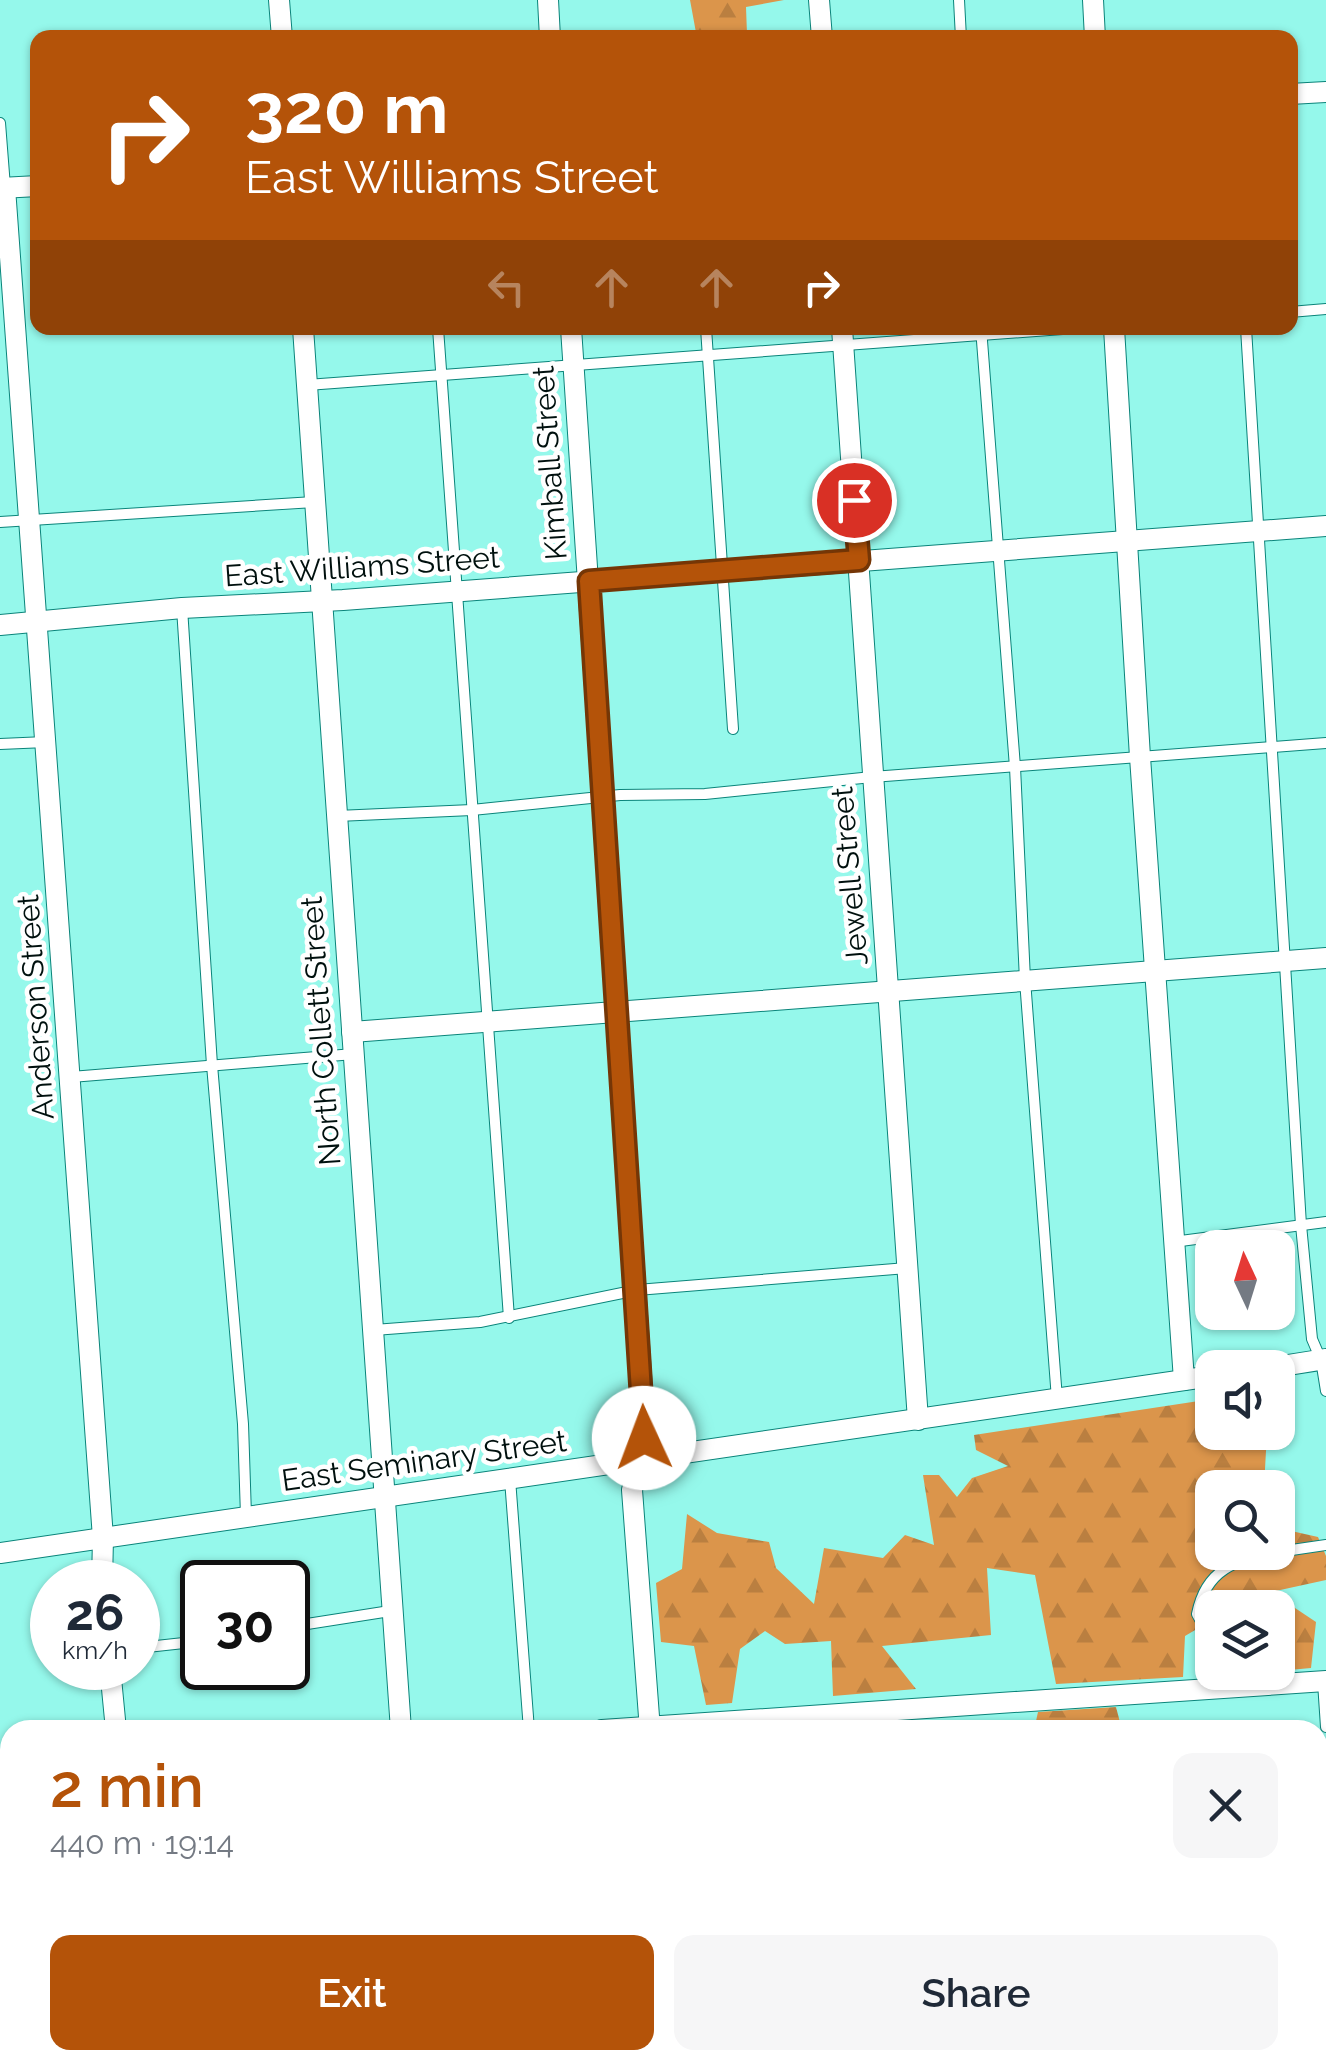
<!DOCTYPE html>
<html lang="en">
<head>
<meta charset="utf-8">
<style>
  :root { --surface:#fff; --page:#f6f6f7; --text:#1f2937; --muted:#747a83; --accent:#b45309 }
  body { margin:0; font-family:Raleway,sans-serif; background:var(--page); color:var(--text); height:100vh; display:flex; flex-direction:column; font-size:38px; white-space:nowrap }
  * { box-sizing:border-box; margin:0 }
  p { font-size:32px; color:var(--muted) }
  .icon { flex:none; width:55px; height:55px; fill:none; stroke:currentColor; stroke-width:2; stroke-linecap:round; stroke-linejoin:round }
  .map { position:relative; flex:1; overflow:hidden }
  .drawer { position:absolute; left:0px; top:1720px; width:1328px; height:350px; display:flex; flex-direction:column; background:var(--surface); border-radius:30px 30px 0 0; box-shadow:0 2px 8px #0004 }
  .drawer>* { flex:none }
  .banner { position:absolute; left:30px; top:30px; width:1268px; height:305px; border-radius:20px; box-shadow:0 2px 8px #0004; background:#b45309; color:#fff; overflow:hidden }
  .needle { width:65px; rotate:356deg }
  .tools { position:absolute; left:1195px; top:1230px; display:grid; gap:20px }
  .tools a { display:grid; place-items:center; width:100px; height:100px; border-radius:20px; background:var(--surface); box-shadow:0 2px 8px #0004; font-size:50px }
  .speed { position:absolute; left:30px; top:1560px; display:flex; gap:20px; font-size:50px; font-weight:700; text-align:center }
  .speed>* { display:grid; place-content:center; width:130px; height:130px; border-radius:50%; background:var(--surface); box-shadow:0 2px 8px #0004; line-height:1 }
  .speed small { font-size:25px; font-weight:400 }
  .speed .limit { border:5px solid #111; border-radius:15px; background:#fff; color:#111 }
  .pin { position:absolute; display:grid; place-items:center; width:85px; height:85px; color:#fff; margin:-42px; border:5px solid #fff; border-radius:50%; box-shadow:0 2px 10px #0007 }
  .me { position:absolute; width:110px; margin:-55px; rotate:358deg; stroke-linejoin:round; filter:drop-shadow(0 0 8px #0008) }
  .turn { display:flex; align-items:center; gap:35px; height:210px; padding:0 50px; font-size:45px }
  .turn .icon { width:130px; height:130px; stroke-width:2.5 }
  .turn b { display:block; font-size:70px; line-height:85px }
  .lanes { display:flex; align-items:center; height:95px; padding:0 50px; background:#0003; justify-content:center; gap:50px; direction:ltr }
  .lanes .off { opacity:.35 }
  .round { display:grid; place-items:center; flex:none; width:105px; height:105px; border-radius:20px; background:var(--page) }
  .summary { display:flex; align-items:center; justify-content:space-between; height:170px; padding:0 50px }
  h1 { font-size:60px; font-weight:600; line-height:75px; color:var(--accent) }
  .cta { display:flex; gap:20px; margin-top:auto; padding:20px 50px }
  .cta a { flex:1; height:115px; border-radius:20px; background:var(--accent); color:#fff; font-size:40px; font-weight:600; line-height:115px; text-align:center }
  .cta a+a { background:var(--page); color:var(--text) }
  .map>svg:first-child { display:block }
  .forest { fill:url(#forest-firs) }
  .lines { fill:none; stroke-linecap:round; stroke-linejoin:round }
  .service-casing { stroke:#0a847a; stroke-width:12 }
  .minor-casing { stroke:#0a847a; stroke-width:22 }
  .service { stroke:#fff; stroke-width:10 }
  .minor { stroke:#fff; stroke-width:20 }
  .wall { fill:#ac93cb }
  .building { fill:#c8abec; stroke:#8c78a5; stroke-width:2.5 }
  .route-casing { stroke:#753606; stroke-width:25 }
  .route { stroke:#b45309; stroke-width:18 }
  .labels { text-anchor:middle; stroke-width:9; stroke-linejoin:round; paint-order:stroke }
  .street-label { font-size:30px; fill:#00100e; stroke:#fff }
</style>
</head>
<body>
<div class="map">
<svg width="1326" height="2070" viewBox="0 0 1326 2070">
  <defs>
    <pattern id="forest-firs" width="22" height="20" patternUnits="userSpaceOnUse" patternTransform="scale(2.5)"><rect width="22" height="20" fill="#db954b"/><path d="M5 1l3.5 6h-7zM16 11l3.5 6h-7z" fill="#ba7f40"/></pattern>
  </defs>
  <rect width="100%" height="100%" fill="#95f8eb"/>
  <g class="forest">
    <path d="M690 0H784L746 7 747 34 697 38Z"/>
    <path d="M1212 1399V1432L1267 1433 1264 1487 1212 1488V1552H1278V1528L1318 1537 1326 1556V1580L1271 1592 1316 1622 1311 1668 1278 1671V1608H1212V1627L1207 1623 1185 1636 1183 1677 1056 1684 1035 1575 987 1568 991 1635 882 1646 916 1689 833 1696 831 1641 785 1644 765 1631 740 1649 732 1703 706 1705 694 1646 661 1642 656 1583 682 1569 687 1514 717 1533 769 1542 776 1568 814 1604 824 1548 883 1558 905 1535 934 1545 923 1475H939L957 1497 972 1478 1008 1466 976 1450 974 1435Z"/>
    <path d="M1116 1707 1122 1730H1034L1038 1712Z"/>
    <path d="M1318 1793 1326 1803V1968L1318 1973Z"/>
    <path d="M445 2060H658L659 2070H446Z"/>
    <path d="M686 2060H804L813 2070H687Z"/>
  </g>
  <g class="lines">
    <g class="service-casing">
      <g id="service">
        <path d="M959 0 961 38"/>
        <path d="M0 123 5 187"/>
        <path d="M1290 312 1326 309"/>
        <path d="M438 328 509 1318"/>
        <path d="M706 328 733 729"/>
        <path d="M981 328 1015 767 1025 980 1057 1399"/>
        <path d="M1246 328 1301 1225 1312 1339 1321 1360 1326 1391"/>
        <path d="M307 385 1076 328"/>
        <path d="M0 522 314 502"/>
        <path d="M182 608 212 1065 243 1424 246 1516"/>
        <path d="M0 744 46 742"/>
        <path d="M337 816 472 810 620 795 705 794 872 777 1326 743"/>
        <path d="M71 1077 354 1054"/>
        <path d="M1173 1242 1326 1222"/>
        <path d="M374 1330 480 1322 637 1290 907 1268"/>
        <path d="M510 1479 529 1730"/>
        <path d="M1278 1552 1326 1545"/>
        <path d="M1203 1625 1197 1614C1206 1569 1235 1560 1277 1552"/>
        <path d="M288 1627 390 1611"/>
        <path d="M138 1648 202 1641"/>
        <path d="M1323 1682 1326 1727"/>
        <path d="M0 1816 10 1813"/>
        <path d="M0 1922 10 1921"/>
        <path d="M100 2060 101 2070"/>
        <path d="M557 2060 558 2064"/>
      </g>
    </g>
    <g class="minor-casing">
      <g id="minor">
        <path d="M279 0 282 38"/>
        <path d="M548 0 550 38"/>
        <path d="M819 0 822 38"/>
        <path d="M1093 0 1095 38"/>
        <path d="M1290 94 1326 92"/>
        <path d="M0 188 38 186"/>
        <path d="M5 188 103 1538 102 1582"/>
        <path d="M303 328 401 1730"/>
        <path d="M571 328 645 1434 632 1490 650 1730"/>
        <path d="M842 328 918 1420"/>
        <path d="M1114 328 1140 757 1184 1380"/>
        <path d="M0 625 182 608 343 600 1326 526"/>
        <path d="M352 1032 1326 958"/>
        <path d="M1269 1368 1326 1359"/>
        <path d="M0 1553 1212 1376"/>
        <path d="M110 1668 116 1730"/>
        <path d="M602 1730 1326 1681"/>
        <path d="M425 2060 426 2070"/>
        <path d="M676 2060V2070"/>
        <path d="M193 2070 257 2060"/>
        <path d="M1279 2070 1326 2063"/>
      </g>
    </g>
    <use href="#service" class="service"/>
    <use href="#minor" class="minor"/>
  </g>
  <path class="wall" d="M10 1823V1907L0 1909V1824Z"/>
  <path class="building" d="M10 1823V1886L0 1887V1824Z"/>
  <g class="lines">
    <g class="route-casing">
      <path id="route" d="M644 1438 589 581 859 560 854 500"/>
    </g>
    <use href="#route" class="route"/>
  </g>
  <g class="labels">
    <g class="street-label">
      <text transform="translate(550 463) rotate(-94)" y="10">Kimball Street</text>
      <text transform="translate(362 567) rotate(-4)" y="10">East Williams Street</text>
      <text transform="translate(850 876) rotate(-95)" y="10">Jewell Street</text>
      <text transform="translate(36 1007) rotate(-94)" y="10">Anderson Street</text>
      <text transform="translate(321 1031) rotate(-94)" y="10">North Collett Street</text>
      <text transform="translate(424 1461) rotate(-8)" y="10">East Seminary Street</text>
    </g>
  </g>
</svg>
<div class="tools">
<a><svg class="needle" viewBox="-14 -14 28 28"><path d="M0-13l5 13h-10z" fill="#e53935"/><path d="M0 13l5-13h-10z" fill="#747a83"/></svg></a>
<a><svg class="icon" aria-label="sound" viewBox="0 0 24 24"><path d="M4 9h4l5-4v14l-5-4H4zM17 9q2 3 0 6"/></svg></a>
<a><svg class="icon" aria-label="search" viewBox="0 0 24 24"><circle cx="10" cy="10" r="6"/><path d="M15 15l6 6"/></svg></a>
<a><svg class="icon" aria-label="layers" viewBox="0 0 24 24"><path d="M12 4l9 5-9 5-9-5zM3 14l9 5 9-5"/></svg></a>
</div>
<div class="speed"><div>26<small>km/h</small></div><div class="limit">30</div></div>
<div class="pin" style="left:854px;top:500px;background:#d93025"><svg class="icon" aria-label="arrive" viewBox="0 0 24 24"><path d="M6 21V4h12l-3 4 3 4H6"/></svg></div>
<svg class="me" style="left:644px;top:1438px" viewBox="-20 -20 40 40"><circle r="19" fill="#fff"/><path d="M0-13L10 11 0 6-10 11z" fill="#b45309"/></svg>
<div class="banner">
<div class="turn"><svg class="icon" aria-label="right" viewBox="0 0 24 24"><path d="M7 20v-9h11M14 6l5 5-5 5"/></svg><div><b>320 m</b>East Williams Street</div></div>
<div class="lanes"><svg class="icon off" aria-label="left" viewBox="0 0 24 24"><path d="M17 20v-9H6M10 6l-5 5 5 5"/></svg><svg class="icon off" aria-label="ahead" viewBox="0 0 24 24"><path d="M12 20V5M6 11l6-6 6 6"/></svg><svg class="icon off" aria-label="ahead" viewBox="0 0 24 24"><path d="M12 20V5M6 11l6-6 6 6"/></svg><svg class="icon" aria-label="right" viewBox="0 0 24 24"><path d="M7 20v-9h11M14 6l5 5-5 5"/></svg></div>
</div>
<section class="drawer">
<div class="summary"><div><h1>2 min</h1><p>440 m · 19:14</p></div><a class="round"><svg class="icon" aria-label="close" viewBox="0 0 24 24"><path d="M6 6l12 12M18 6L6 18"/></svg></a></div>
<div class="cta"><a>Exit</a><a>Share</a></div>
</section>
</div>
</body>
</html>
